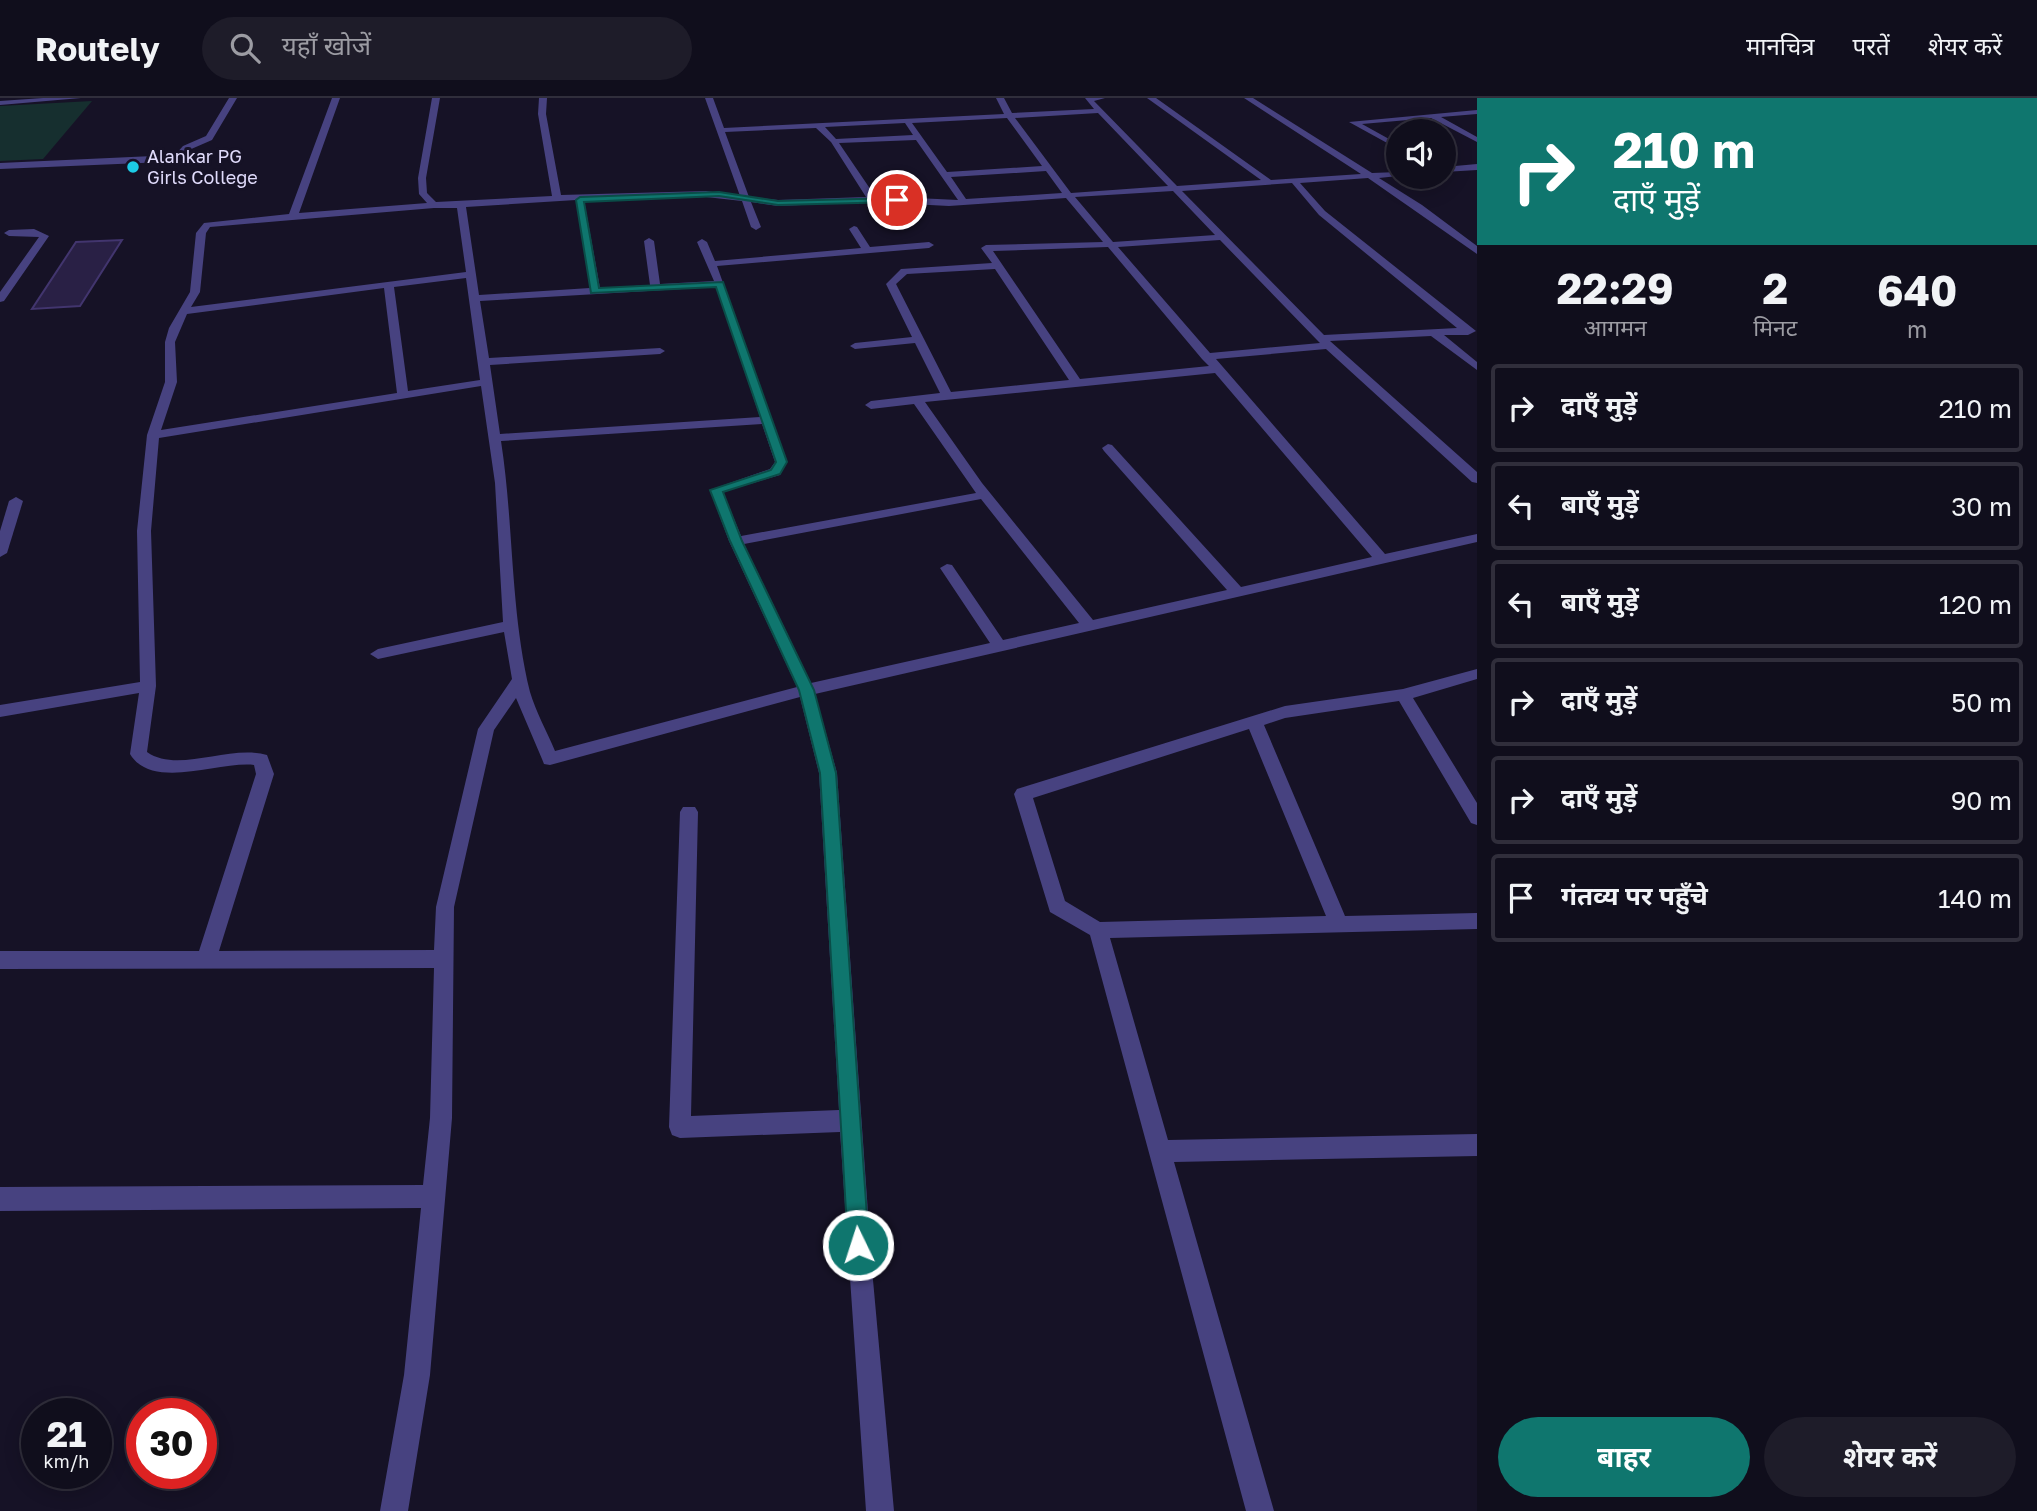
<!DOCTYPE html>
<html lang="hi">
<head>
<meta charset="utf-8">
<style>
  :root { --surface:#100e1c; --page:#1e1c29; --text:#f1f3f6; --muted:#9c9ca3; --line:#302e3b; --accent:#0f766e }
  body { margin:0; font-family:"Golos Text","Noto Sans Devanagari",sans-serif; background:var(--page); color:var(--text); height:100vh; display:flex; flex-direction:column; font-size:26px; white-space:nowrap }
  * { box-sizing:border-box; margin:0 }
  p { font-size:23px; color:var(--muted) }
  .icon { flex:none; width:38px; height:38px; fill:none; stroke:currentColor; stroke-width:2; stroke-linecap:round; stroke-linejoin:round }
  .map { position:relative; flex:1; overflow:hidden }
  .sheet { display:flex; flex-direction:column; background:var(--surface); width:560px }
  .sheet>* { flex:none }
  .top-card { background:#0f766e; color:#fff; overflow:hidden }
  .tools { position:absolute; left:1386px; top:21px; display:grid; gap:14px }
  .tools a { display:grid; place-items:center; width:70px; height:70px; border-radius:50%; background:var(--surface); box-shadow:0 4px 18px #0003,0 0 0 2px var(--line); font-size:35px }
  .speed { position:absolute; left:21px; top:1300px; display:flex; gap:14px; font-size:35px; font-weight:700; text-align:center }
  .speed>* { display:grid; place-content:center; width:91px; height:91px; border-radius:50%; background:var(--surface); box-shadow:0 4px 18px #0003,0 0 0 2px var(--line); line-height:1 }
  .speed small { font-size:18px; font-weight:400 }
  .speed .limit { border:10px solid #d22; background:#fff; color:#111 }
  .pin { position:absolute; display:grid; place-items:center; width:60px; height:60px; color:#fff; margin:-30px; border:4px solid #fff; border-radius:50%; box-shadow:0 2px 7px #0007 }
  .me { position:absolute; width:77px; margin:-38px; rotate:356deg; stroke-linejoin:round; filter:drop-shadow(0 0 5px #0008) }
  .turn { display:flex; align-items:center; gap:24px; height:147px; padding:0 21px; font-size:32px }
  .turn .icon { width:91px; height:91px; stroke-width:2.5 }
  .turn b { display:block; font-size:49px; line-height:60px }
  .eta { display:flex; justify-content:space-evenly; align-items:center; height:119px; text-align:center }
  .eta b { font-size:42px; font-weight:700; line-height:49px }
  .button { display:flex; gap:14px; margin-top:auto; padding:14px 21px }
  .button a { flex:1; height:80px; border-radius:42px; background:var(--accent); color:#fff; font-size:28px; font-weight:700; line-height:80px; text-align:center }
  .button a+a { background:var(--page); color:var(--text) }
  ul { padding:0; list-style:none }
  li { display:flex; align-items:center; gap:21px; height:88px; margin:0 14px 10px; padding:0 7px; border:4px solid var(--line); border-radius:7px }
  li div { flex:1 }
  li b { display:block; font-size:26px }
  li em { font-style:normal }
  header { display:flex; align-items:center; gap:42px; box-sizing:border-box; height:98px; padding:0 35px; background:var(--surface); border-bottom:2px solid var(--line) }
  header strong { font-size:33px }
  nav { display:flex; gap:38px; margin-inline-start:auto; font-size:24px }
  .search { width:490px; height:63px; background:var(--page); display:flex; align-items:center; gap:18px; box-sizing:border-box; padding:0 24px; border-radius:38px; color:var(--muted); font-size:26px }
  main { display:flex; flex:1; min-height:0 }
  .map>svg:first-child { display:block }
  .green { fill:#162f2f }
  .building { fill:#292045; stroke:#42356e; stroke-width:2 }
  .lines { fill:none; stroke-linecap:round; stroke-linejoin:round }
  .minor { fill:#474280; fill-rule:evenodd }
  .route { fill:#0f766e; stroke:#0a4d48; stroke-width:2 }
  .poi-dot { fill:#1ccbe6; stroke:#161226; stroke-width:2.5 }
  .labels { text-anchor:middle; stroke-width:6; stroke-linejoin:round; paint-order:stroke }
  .far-poi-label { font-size:18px; fill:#e0dbfb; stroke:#161226; text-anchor:start }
</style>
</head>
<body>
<header>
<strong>Routely</strong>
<div class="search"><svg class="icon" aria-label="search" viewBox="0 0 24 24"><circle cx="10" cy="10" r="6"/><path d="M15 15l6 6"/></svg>यहाँ खोजें</div>
<nav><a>मानचित्र</a><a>परतें</a><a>शेयर करें</a></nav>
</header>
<main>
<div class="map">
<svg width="1477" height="1413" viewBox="0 0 1477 1413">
  <rect width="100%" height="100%" fill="#161226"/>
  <path class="green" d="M92 3 43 61 0 63V8Z"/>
  <path class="building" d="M122 142 80 208 32 211 76 144Z"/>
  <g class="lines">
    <g class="minor">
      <path d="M43 0H81L0 7V3Z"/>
      <path d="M229 0H237L212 42 189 52 181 61 165 64 0 71V65L175 57 183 48 206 38Z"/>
      <path d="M332 0H340L299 115 427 105 419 96 418 80 432 0H440L426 80 427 95 436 104 552 98 538 16 539 0H547L546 16 561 97 706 93 740 98 705 0H713L724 30 1004 16 996 0H1004L1012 15 1094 11 1085 0H1105L1094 3 1177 88 1261 82 1147 0H1156L1271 82 1361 76 1244 0H1253L1372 75 1398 74V78L1379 80 1422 107 1477 148V156L1368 80 1300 85 1325 113 1476 233 1468 237H1444L1477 264V272L1431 238 1330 243 1477 374V385L1472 384 1326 251 1216 261 1385 456 1477 436V444L815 596 837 675 872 1171 894 1413H866L840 1034 680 1040 672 1037 669 1029 680 714 683 709H695L698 714 691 1018 839 1012 819 675 800 599 550 667 544 666 542 661 516 600 494 632 454 809 452 1020 430 1277 408 1413H380L404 1277 421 1110 0 1113V1089L423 1087 430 1020 434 870 0 871V853H199L256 676 254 667C220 663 152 693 130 656L139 595 0 619V607L140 584 137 433 147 337 165 284V244L169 230 190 194 196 135 204 125 289 116ZM1098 15 1168 88 1071 95 1015 20ZM1007 20 1042 68 947 74 912 25ZM905 25 913 37 836 41 825 29ZM816 30 831 44 866 99 778 102 749 99 725 34ZM916 42 958 102 875 98 839 45ZM1046 73 1062 95 966 101 951 79ZM1292 85 1319 117 1457 230 1324 237 1182 93ZM1173 93 1215 137 1113 144 1075 99ZM706 99 742 103 751 129 756 132 761 129 751 104 778 108 872 104 949 108 1066 100 1103 144 986 147 981 150 992 165 901 171 886 186 912 239 855 245 850 248 855 251 915 245 940 295 871 303 865 307 871 311 914 306 976 395 741 438 723 394 780 377 787 364 717 168 929 150 934 147 929 144 870 149 857 129 854 128 849 131 861 150 715 163 707 144 702 141 697 144 714 183 660 186 654 143 649 140 644 143 650 187 600 190 584 102ZM576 102 590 190 479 197 466 109ZM434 110H457L466 174 191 209 200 194 206 135 210 129ZM1220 142 1317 242 1320 245 1210 255 1118 149ZM1108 149 1202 261 1209 268 1080 281 993 153ZM995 171 1069 282 951 294 896 186 907 176ZM466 180 480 282 408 293 394 189ZM716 189 760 319 500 336 490 267 660 256 665 253 660 250 489 260 480 203ZM384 190 397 295 161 332 177 284 175 244 187 216ZM1215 275 1372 459 1241 489 1112 347 1108 346 1102 350 1104 353 1227 492 1093 522 982 385 925 304ZM481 288 495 385 503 524 378 551 370 556 378 561 504 534 512 581 478 631 436 809 434 852 219 853 274 676 267 657C229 646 178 676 147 654L156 588 151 433 159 340ZM762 326 775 364 770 371 710 392 729 443 797 589 555 653C547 634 536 614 530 594 510 512 514 427 501 343ZM981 401 1079 525 1003 542 952 467 947 466 940 470 990 545 811 585 744 446Z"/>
      <path d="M1477 12V16L1441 19 1477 39V44L1431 20 1362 26 1398 46V51L1349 24Z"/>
      <path d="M1477 66V72L1444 74V69Z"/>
      <path d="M34 131 49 138 4 203 0 204V194L39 139 9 138 4 135 9 132Z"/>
      <path d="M16 399 23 403 7 455 0 459V433L9 403Z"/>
      <path d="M1477 571V581L1413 600 1477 705V727L1471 725 1399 603 1285 620 1264 627 1345 818 1477 815V831L1110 840 1168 1042 1477 1036V1058L1174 1064 1274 1413H1246L1090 837 1050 814 1014 696 1017 691 1285 608 1403 591ZM1249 631 1326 818 1100 824 1065 803 1033 700Z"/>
    </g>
  </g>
  <path class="route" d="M719 94 778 103 897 100 901 102 897 104 778 107 719 98 584 104 599 190 723 184 787 364 780 376 723 394 742 443 814 592 836 675 869 1147 866 1154 858 1157 851 1154 848 1147 820 675 799 592 730 443 710 392 771 372 776 364 716 189 591 195 576 102 580 99Z"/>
  <circle class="poi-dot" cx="133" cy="69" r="7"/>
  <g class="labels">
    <g class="far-poi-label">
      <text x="147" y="65">Alankar PG<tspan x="147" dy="21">Girls College</tspan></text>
    </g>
  </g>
</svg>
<div class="tools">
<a><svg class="icon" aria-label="sound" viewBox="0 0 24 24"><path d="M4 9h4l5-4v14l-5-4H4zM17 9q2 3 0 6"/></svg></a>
</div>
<div class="speed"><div>21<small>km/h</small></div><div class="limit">30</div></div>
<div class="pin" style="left:897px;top:102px;background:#d93025"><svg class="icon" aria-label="arrive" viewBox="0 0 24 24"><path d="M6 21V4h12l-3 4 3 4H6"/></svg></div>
<svg class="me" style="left:858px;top:1147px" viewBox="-20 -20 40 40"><circle r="17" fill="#0f766e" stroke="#fff" stroke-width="3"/><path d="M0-11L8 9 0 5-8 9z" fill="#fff"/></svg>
</div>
<section class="sheet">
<div class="top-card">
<div class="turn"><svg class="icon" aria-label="right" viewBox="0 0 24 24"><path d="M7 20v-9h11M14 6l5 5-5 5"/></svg><div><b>210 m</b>दाएँ मुड़ें</div></div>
</div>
<div class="eta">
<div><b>22:29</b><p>आगमन</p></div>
<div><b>2</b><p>मिनट</p></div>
<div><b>640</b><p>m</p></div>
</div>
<ul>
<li><svg class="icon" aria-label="right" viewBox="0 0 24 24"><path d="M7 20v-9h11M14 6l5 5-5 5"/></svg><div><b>दाएँ मुड़ें</b></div><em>210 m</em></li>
<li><svg class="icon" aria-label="left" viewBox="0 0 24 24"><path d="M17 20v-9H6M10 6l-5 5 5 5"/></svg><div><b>बाएँ मुड़ें</b></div><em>30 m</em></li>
<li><svg class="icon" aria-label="left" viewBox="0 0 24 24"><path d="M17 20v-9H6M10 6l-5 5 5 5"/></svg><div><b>बाएँ मुड़ें</b></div><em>120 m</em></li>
<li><svg class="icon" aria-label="right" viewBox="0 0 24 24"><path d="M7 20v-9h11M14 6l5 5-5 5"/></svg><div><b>दाएँ मुड़ें</b></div><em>50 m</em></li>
<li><svg class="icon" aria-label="right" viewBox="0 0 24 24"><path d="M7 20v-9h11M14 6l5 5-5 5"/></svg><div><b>दाएँ मुड़ें</b></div><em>90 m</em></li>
<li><svg class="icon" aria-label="arrive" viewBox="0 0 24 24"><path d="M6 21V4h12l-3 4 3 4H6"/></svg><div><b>गंतव्य पर पहुँचे</b></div><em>140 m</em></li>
</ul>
<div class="button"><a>बाहर</a><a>शेयर करें</a></div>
</section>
</main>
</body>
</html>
